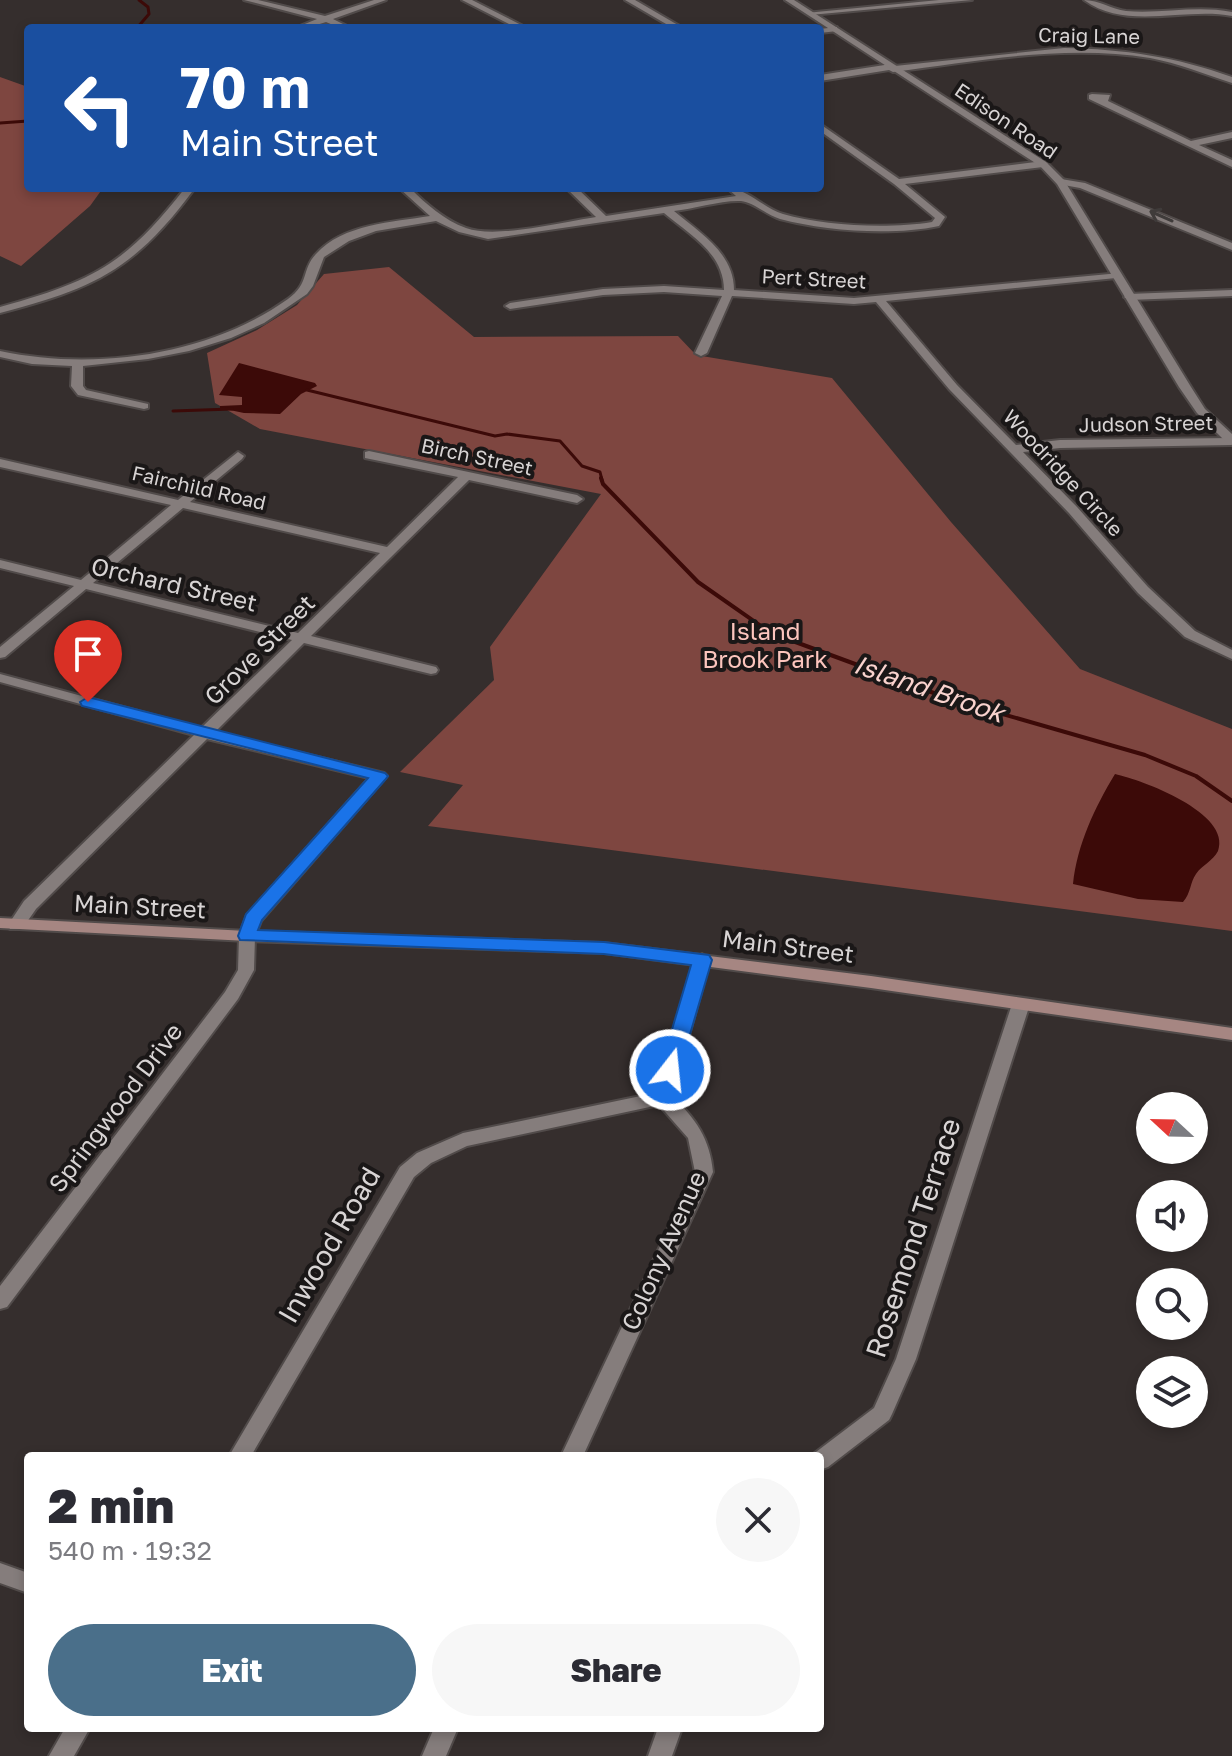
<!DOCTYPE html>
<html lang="en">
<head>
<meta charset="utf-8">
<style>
  :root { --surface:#fff; --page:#f7f7f7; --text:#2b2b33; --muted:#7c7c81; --accent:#4a6f8a }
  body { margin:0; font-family:"Golos Text",sans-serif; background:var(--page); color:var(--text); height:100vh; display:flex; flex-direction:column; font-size:30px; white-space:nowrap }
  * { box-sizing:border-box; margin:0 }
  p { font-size:26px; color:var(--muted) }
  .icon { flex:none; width:44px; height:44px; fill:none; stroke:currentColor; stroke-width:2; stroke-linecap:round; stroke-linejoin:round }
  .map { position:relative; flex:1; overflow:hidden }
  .details { position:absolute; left:24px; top:1452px; width:800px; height:280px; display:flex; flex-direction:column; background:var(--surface); border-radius:8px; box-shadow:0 4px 12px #0003 }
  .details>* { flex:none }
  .hud { position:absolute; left:24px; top:24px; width:800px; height:168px; border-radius:8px; box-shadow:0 4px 12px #0003; background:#1a4fa0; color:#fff; overflow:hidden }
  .needle { width:52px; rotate:292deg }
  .tools { position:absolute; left:1136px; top:1092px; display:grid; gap:16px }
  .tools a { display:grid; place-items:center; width:72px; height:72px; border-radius:50%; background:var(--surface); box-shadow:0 4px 12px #0003; font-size:40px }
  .pin { position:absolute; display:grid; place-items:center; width:68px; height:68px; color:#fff; margin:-82px -34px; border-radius:50% 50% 50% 0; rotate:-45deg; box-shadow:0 0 8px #0007 }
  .pin .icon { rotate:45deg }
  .me { position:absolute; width:88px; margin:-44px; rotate:16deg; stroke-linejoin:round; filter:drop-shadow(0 0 6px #0008) }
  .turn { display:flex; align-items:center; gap:28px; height:168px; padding:0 24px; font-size:36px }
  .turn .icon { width:104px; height:104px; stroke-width:2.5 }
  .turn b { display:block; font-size:56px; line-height:68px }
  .round { display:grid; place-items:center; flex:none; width:84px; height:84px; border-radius:42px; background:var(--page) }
  .summary { display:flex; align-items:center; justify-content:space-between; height:136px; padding:0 24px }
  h1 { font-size:48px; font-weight:800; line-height:60px }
  .button { display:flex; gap:16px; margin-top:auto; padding:16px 24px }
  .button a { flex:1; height:92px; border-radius:48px; background:var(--accent); color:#fff; font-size:32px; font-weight:800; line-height:92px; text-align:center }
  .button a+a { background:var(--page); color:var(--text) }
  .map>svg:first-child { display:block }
  .forest { fill:#7e4640 }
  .water { fill:#3c0a08 }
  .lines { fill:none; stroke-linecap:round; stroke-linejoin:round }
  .stream-far1 { stroke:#3c0a08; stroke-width:3 }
  .stream { stroke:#3c0a08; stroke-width:4 }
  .minor-casing { stroke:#514b4a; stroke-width:4 }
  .tertiary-casing { stroke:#514b4a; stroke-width:4 }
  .secondary-casing { stroke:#514b4a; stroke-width:4 }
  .minor { fill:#857d7c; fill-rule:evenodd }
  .tertiary { fill:#857d7c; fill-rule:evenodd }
  .secondary { fill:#a68682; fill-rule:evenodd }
  .oneway { stroke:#3f3b3a }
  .route { fill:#1a73e8; stroke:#114b97; stroke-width:2 }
  .labels { text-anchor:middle; stroke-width:8; stroke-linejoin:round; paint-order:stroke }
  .far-street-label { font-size:20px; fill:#d8d4d4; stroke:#1a1717 }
  .street-label { font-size:24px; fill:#d8d4d4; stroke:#1a1717 }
  .park-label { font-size:24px; fill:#fcc5bd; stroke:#1a1717 }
  .water-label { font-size:26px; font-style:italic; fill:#f9d3ce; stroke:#1a1717 }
  .near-street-label { font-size:28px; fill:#d8d4d4; stroke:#1a1717 }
</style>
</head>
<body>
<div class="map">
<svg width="1232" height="1756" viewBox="0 0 1232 1756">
  <rect width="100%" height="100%" fill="#352e2d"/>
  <g class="forest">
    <path d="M0 77 28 87V188H103L90 206 21 266 0 256Z"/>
    <path d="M389 267 474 337 678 336 696 355 832 378 951 522 1080 669 1232 729V931L428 826 463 785 400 772 494 680 490 647 601 494 260 429 215 403 207 353 257 330 297 305 324 274Z"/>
  </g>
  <g class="water">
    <path d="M239 363 315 383 317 386 301 394 280 414 244 413 220 408V406L242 405V397L219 395Z"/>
    <path d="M1115 774C1142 780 1232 813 1218 851 1213 861 1202 865 1196 874 1190 882 1191 893 1183 902L1138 899 1073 884C1077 845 1095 807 1115 774Z"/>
  </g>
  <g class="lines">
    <g class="stream-far1">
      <path d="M137 28 149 14 148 7 139 0"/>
      <path d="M0 123 28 121"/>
      <path d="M307 390 495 436 507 434 560 441 582 466 600 472 602 480"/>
      <path d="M173 411 232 409"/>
    </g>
    <path class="stream" d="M601 478 603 484 698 582 771 633 950 699 1145 755 1196 776 1232 801"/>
    <g class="minor-casing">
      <g id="minor">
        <path d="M244 0H258L325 16 374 0H386L333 19 351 28H340L326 22 307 28H295L317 19Z"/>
        <path d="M462 0H472L527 28H517Z"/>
        <path d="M625 0H635L683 28H673Z"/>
        <path d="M939 0H972L810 15 806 13Z"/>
        <path d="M1084 0C1099 0 1111 9 1126 11 1162 14 1196 5 1232 12V16C1184 7 1126 31 1084 0Z"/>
        <path d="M837 27V31L820 33V29Z"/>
        <path d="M1064 48C1124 49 1176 57 1232 77V83C1204 74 1178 63 1150 58 1065 44 977 61 893 72L889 70 820 81V75L891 64 895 66Z"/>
        <path d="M1092 94 1110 95 1108 101 1191 141 1232 132V138L1199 145 1232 160V167L1089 99V95Z"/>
        <path d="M820 124 899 179 1043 161 1048 164 1043 167 905 184 945 217 939 226C892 236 825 231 780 219 767 215 753 202 741 201 722 200 693 209 674 211 700 233 734 253 734 290L854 298 1120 273 1121 275 1116 278 886 301 957 385 1016 445 1060 440 1232 438 1231 445 1060 448 1023 452 1077 507 1148 587 1195 631 1232 650V659L1185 637 1138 593 1069 513 949 389 876 302 854 304 732 296 707 353 701 356 695 353 722 296 664 292 603 295 510 309 505 306 510 303 603 289 664 286 724 290C724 253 689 234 664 213L488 239 459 232 436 221 376 231 349 241 324 257 313 286 307 294 264 323 231 338 189 351 148 359 83 366V386L86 390 148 404V408L144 409 78 395 71 386 72 366 32 364 0 357V351C94 371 208 356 288 299 310 283 301 270 316 254 343 224 393 222 430 216L399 188H410C426 204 444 220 466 228 496 239 562 222 596 217L566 188H577L606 216 736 196 727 188C747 188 763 208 783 214 824 226 889 229 932 222L935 218 894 184 820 131Z"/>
        <path d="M1061 179 1085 183 1232 243V250L1080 188 1058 184V180Z"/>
        <path d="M185 188H195C135 269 96 288 0 313V307C93 281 125 265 185 188Z"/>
        <path d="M1232 290V296L1129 300 1124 297 1129 294Z"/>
        <path d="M369 451 577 495 583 499 577 503 469 480 311 636 436 667 438 670 436 673 431 674 304 643 215 732 384 773 387 776 261 921 255 936 254 970 238 999 7 1307 0 1309V1286L225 992 238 970 239 936 247 915 369 778 207 739 36 909 22 929H10L8 925 24 901 194 735 0 682V674L201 728 292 640 86 589 5 657 0 658V647L74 586 0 568V560L81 580 171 505 0 467V459L178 500 238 452 244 456 242 459 190 502 387 547 458 477 365 458V452ZM183 508 380 553 298 633 93 583Z"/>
        <path d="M702 954 710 960 672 1096C696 1119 710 1139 713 1172L583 1456H561L695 1172 688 1138 659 1105 467 1146 431 1163 414 1177 251 1456H229L400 1167 417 1153 463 1133 655 1093 694 960Z"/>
        <path d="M1021 998 1030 1004 916 1359 892 1414 889 1420 828 1467 820 1470V1456L812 1455 874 1408 896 1359 1012 1004Z"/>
        <path d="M0 1563 28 1573V1593L0 1583Z"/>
        <path d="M65 1728H90L74 1756H49Z"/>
        <path d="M434 1728H458L446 1756H422Z"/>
        <path d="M658 1728H682L672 1756H648Z"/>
      </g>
    </g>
    <g class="tertiary-casing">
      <path id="tertiary" d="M785 0H794L1046 162 1064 180 1191 387 1205 409 1232 434V445L1228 444 1197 413 1179 387 1057 184 1040 166Z"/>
    </g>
    <g class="secondary-casing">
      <path id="secondary" d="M0 918 247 931 604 943 871 976 1232 1028V1040L871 988 604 953 247 941 0 928Z"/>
    </g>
    <use href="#minor" class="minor"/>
    <use href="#tertiary" class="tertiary"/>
    <use href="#secondary" class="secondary"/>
  </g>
  <defs><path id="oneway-shaft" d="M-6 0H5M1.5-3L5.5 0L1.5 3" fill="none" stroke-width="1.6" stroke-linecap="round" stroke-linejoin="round" transform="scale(2)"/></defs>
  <use class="oneway" href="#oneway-shaft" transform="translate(1161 216) rotate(-156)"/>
  <path class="route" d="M88 697 385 773 388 776 385 780 262 920 258 930 604 942 709 955 712 960 678 1075H663L660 1070 691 965 604 954 240 940 238 936 246 914 368 778 82 706 80 702Z"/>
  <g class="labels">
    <g class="far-street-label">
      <text transform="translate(1089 36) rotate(1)" y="7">Craig Lane</text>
      <text transform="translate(1006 121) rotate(34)" y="7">Edison Road</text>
      <text transform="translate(814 279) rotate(3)" y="7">Pert Street</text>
      <text transform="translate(1146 424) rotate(-1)" y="7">Judson Street</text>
      <text transform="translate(477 457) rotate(12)" y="7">Birch Street</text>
      <text transform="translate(1063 473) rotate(47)" y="7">Woodridge Circle</text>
      <text transform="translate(199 488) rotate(13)" y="7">Fairchild Road</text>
    </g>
    <g class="street-label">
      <text transform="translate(174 585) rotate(13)" y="8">Orchard Street</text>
      <text transform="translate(260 650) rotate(-45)" y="8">Grove Street</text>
      <text transform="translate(140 907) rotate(3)" y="8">Main Street</text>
      <text transform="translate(788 947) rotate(7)" y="8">Main Street</text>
      <text transform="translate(116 1108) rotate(-53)" y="8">Springwood Drive</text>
      <text transform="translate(664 1251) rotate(-66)" y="8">Colony Avenue</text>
    </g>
    <g class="park-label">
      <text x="765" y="640">Island<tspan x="765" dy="28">Brook Park</tspan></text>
    </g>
    <g class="water-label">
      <text transform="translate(929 689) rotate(19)" y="9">Island Brook</text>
    </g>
    <g class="near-street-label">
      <text transform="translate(913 1238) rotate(-72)" y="10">Rosemond Terrace</text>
      <text transform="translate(329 1245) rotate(-60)" y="10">Inwood Road</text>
    </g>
  </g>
</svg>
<div class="tools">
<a><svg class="needle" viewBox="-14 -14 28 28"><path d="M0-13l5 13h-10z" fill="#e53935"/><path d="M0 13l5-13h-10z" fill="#7c7c81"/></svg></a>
<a><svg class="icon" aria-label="sound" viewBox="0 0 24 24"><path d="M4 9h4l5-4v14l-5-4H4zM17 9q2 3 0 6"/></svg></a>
<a><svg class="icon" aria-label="search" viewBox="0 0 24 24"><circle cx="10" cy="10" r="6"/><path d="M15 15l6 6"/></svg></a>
<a><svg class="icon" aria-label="layers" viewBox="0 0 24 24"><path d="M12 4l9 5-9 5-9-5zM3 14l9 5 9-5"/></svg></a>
</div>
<div class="pin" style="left:88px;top:702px;background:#d93025"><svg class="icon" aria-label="arrive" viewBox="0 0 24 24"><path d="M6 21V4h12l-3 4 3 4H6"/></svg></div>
<svg class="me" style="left:670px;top:1070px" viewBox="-20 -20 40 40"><circle r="17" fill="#1a73e8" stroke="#fff" stroke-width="3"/><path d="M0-11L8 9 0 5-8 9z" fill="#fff"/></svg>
<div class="hud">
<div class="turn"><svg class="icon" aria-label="left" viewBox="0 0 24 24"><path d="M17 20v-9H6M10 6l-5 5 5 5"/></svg><div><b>70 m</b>Main Street</div></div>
</div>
<section class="details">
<div class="summary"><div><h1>2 min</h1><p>540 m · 19:32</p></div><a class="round"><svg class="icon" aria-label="close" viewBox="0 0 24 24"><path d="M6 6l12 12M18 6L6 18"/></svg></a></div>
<div class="button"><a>Exit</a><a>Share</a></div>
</section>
</div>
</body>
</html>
